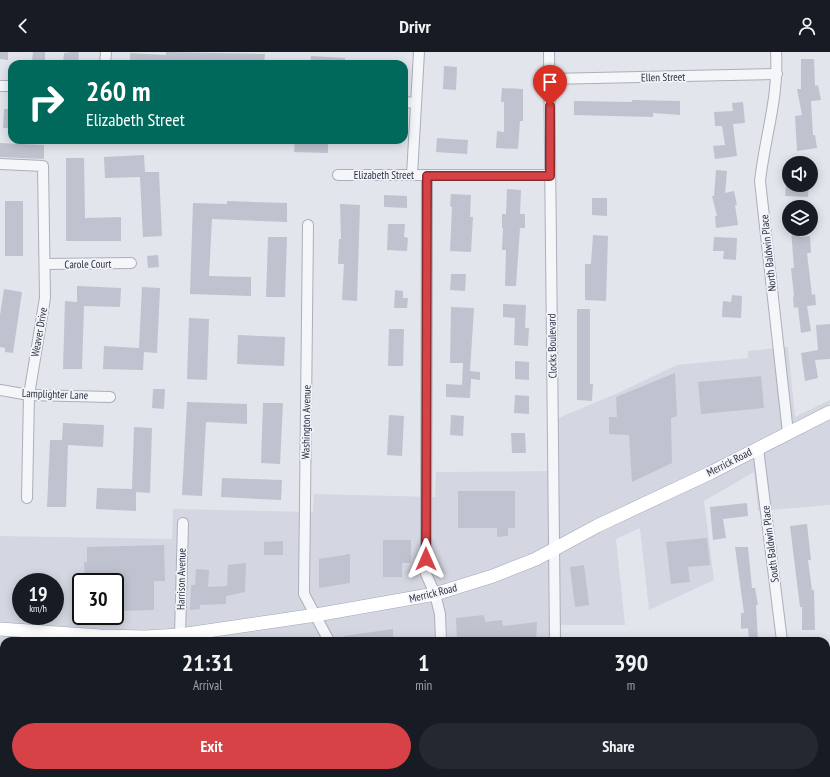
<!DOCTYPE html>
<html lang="en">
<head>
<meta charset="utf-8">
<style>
  :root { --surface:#171b24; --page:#242831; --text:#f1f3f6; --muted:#9ea1a6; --accent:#d64245 }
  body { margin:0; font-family:"PT Sans Narrow",sans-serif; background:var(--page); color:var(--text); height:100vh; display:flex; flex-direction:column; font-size:15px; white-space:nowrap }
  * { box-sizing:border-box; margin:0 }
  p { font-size:13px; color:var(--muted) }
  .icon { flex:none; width:22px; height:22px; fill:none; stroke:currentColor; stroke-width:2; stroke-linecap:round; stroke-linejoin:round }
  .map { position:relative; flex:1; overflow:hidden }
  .details { position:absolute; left:0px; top:585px; width:830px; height:140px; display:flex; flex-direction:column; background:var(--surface); border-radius:12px 12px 0 0; box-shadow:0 2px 10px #0003 }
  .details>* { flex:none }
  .top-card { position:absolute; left:8px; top:8px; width:400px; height:84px; border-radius:12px; box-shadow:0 2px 10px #0003; background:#00695c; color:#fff; overflow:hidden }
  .buttons { position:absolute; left:782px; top:104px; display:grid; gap:8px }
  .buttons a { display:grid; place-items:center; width:36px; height:36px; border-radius:50%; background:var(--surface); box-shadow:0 2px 10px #0003; font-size:20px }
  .speed { position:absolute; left:12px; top:521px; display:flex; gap:8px; font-size:20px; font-weight:700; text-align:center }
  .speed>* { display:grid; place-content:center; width:52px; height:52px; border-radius:50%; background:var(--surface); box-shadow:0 2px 10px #0003; line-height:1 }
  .speed small { font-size:10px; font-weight:400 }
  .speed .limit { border:2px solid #111; border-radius:6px; background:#fff; color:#111 }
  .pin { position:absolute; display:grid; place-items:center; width:34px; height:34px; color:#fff; margin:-41px -17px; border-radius:50% 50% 50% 0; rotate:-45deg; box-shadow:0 0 4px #0007 }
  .pin .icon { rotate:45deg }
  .me { position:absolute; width:44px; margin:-22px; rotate:0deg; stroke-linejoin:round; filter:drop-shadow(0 0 3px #0008) }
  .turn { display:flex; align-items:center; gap:14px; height:84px; padding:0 12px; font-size:18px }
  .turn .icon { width:52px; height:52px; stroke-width:2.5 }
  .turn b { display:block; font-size:28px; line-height:34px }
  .eta { display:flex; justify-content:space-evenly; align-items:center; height:68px; text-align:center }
  .eta b { font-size:24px; font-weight:600; line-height:28px }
  .button { display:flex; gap:8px; margin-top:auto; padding:8px 12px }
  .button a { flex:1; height:46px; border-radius:24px; background:var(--accent); color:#fff; font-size:16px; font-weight:600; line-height:46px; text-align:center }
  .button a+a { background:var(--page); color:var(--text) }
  header { display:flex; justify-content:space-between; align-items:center; height:52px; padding:0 12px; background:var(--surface); font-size:18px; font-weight:600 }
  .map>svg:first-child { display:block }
  .built { fill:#d4d7e1; fill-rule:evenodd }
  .building { fill:#bfc3cf }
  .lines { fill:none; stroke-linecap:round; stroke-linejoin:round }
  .minor-casing { stroke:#aaafb9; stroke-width:12 }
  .major-casing { stroke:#a1a7b8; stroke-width:14 }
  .minor { stroke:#f5f6f9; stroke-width:10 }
  .major { stroke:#fff; stroke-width:13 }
  .route-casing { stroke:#8b2b2d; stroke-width:10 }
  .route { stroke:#d64245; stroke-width:7 }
  .labels { text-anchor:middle; stroke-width:3.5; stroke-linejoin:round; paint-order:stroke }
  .street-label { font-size:11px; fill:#293045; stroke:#f2f4f8 }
</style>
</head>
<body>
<header><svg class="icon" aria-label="back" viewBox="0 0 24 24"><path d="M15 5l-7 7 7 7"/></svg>Drivr<svg class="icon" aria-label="person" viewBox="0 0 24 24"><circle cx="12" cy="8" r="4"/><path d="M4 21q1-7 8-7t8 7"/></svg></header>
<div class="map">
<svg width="830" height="725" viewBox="0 0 830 725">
  <rect width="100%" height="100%" fill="#e2e5eb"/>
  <g class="built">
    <path d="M788 295 795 365 830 348V453L758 459 754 420 704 449 714 528 649 558 640 476 616 487 625 573H561V589H4V668H0V484L172 487 173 457 313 460 314 442 435 445 436 420 556 419V367L618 341 677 313 748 306V299ZM21 530H55V564H21ZM81 530H115V564H81Z"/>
    <rect x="217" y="721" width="169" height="4"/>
  </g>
  <g class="building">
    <path d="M0 0H8V8L0 7Z"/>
    <path d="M33 0H45V10L32 9Z"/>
    <path d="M71 0H79L78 12H63L64 1Z"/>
    <path d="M166 0 265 2 264 12H130V1L166 3Z"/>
    <path d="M311 4 345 6V12H310Z"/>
    <path d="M801 7H814L815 34 818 33 821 48 811 49 813 83H815L817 96 797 99 795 64 802 63 797 37H801Z"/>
    <path d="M444 14 457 15 456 38 443 37Z"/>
    <path d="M502 36 523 37V69H520L518 97 496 96 497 79 504 80V50H501Z"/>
    <path d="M632 48 680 49V63L653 61V65L574 63V49L632 50Z"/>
    <path d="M743 50 745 71 733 72 737 104 715 107 713 94 725 93 722 74H715L714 60 733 59 732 51Z"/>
    <path d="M4 57H12V76H3Z"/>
    <path d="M437 86 468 88 467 102 436 100Z"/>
    <path d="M295 88H328V101L294 100Z"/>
    <path d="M0 91 44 93V107L0 105Z"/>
    <path d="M144 103 145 120H159L162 184 143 185 140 125 105 126 104 105Z"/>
    <path d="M66 106H84L85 166 121 165V189H66Z"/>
    <path d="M716 118 727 119 725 141 734 139 737 153H735L738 173 716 176 715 164H717L712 144H714Z"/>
    <path d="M786 133H809L808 145 785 144Z"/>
    <path d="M507 137 521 138 520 162H525V176H520L516 234H505L506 198H502L503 176H502V162H506Z"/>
    <path d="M451 142 471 143 470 165H473L471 200 450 199 452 155 450 154Z"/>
    <path d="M384 143 407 144V156L384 155Z"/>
    <path d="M592 146H607V164L592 163Z"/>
    <rect x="5" y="149" width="18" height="55"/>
    <path d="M227 149 287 151V170L212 167 209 224 251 225V244L190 242 193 151 227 152Z"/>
    <path d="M340 152 360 153 357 249 342 248 344 212H338L339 187H341Z"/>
    <path d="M388 172H405L404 185 408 186 407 199 387 198Z"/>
    <path d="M791 177H800V185L810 184 811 201H807L812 243 815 242 816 253 807 254 811 279 801 281 798 255 794 256 793 245 794 244 791 216H794Z"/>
    <path d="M593 183 608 184 606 249 585 248V212H591Z"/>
    <path d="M268 185H287L285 245H266Z"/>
    <path d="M714 185 737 186 736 208 723 207 724 199H713Z"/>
    <path d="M158 203 159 215 148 216 147 204Z"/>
    <path d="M451 222H466L465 239 450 238Z"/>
    <path d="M77 234 121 236 120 255 84 254 82 317H63L65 249 77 250Z"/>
    <path d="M142 235 160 236 157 301 144 300 143 318 103 317 104 294 139 296Z"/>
    <path d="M4 237 22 240 13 301 5 300V296L0 295V263Z"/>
    <path d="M395 238 403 239V246H408L407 256H394Z"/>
    <path d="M732 243 742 244 741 266 722 265 723 249 731 250Z"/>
    <path d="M503 252 526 253 525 276H529L528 294 514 293 515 266 503 265Z"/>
    <path d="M451 255 474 256 470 319 480 320V328L471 327 470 346 446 345V332L462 333 463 311H450Z"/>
    <path d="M577 257H590V332H593L592 349 577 348Z"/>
    <path d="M189 266 209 267 207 328 187 327Z"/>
    <path d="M830 272V307L815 308 818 326 805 329 801 301 818 298 816 273Z"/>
    <path d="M389 277H404L403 314H388Z"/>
    <path d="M238 283 285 285 284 314 237 312Z"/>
    <path d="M515 309 529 310V328L515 327Z"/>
    <path d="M675 321 677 364 671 366 672 411 632 430 629 383 609 382V365H617L616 345Z"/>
    <path d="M761 324 764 356 701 362 698 330Z"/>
    <path d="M153 337H165L164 357 152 356Z"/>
    <path d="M515 343 529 344V362L514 361Z"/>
    <path d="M187 350 247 352V372L206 370 202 444 182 443Z"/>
    <path d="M263 351H283L280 412 261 411Z"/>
    <path d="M389 363 404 364 402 404 387 403Z"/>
    <path d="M451 363 464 364 463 384 450 383Z"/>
    <path d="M63 371 104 373 103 395 68 393 66 455H47L50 388H62Z"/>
    <path d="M134 375 152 376 150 441 136 440V459L96 457 97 436 132 437Z"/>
    <path d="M511 381H525L526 401H512Z"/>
    <path d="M222 426 282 428 281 448 221 445Z"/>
    <path d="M458 439H515V476H508V484L497 485V476H458Z"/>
    <path d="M747 451 748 464 723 467 726 486 713 488 710 455Z"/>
    <path d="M807 472 811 508H808L812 538H814L815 578H802V555H800L790 474Z"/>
    <path d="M707 486 710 513 688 515 690 530 671 532 666 490Z"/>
    <path d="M383 488H411V511H402V525H383Z"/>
    <path d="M283 489V503H264V490Z"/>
    <path d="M164 493 165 529H154V558L115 559V530H85L84 510H87V495Z"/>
    <path d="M735 495H748L752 536H755L758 553H756L758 589H749L748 576 741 577V561H744Z"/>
    <path d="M350 502V531L319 536V507Z"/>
    <path d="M246 511 245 540 226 544V552L200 553V557L190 558 191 533H195L196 517 209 518 208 535 227 534 228 513Z"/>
    <path d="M584 513 589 553 575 555 570 515Z"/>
    <path d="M484 563 485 570 502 568 503 574 537 570 536 589H457L456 566Z"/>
    <path d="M393 577V589H344V584Z"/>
  </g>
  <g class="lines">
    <g class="minor-casing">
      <g id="minor">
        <path d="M549 0 555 589"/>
        <path d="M776 0C779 45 765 84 760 129L788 381"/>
        <path d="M105 12 106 0"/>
        <path d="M549 27 777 22"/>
        <path d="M0 34H12"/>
        <path d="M404 50 416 51"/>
        <path d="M0 112 43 114 45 246 29 343 27 446"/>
        <path d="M338 123H550"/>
        <path d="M412 123 419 0"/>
        <path d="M427 123 426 522 435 542 440 562 441 589"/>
        <path d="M308 173 304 542 329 589"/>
        <path d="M45 212 131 211"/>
        <path d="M0 338 29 343 110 345"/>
        <path d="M758 396 782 589"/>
        <path d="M180 583 183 471"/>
        <path d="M156 721V725"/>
        <path d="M329 721V725"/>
        <path d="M441 721V725"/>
        <path d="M557 721V725"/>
      </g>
    </g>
    <g class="major-casing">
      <path id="major" d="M0 577 100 584 145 585 180 583 316 563 435 542 493 524 536 507 597 474 710 421 830 360"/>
    </g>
    <use href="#minor" class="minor"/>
    <use href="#major" class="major"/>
  </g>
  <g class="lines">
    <g class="route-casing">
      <path id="route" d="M426 507 427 124H550V54"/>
    </g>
    <use href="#route" class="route"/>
  </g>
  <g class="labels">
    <g class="street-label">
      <text transform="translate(663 25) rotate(-1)" y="4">Ellen Street</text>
      <text x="384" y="127">Elizabeth Street</text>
      <text transform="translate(768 201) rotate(-96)" y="4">North Baldwin Place</text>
      <text transform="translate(88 212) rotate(-1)" y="4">Carole Court</text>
      <text transform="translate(39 280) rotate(-80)" y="4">Weaver Drive</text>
      <text transform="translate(552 294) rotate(-91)" y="4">Clocks Boulevard</text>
      <text transform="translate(55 342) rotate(2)" y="4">Lamplighter Lane</text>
      <text transform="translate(306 370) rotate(-89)" y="4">Washington Avenue</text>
      <text transform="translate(729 410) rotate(-27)" y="4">Merrick Road</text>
      <text transform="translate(770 492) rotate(-97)" y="4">South Baldwin Place</text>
      <text transform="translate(181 527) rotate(-89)" y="4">Harrison Avenue</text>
      <text transform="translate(433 541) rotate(-14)" y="4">Merrick Road</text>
    </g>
  </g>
</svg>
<div class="buttons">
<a><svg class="icon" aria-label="sound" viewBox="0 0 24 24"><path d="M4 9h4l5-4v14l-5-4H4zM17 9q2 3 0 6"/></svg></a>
<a><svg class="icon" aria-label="layers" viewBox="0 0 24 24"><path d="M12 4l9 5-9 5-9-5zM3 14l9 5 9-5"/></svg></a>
</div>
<div class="speed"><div>19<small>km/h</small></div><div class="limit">30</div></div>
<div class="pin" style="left:550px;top:54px;background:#d93025"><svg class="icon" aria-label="arrive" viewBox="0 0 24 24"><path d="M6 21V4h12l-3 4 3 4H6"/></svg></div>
<svg class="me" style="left:426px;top:507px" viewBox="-20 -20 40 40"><path d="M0-17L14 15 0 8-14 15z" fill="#d64245" stroke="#fff" stroke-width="4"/></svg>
<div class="top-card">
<div class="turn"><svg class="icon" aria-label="right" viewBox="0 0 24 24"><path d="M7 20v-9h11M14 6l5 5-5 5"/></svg><div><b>260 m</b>Elizabeth Street</div></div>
</div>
<section class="details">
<div class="eta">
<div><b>21:31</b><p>Arrival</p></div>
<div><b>1</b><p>min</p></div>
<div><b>390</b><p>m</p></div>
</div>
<div class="button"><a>Exit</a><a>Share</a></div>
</section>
</div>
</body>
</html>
